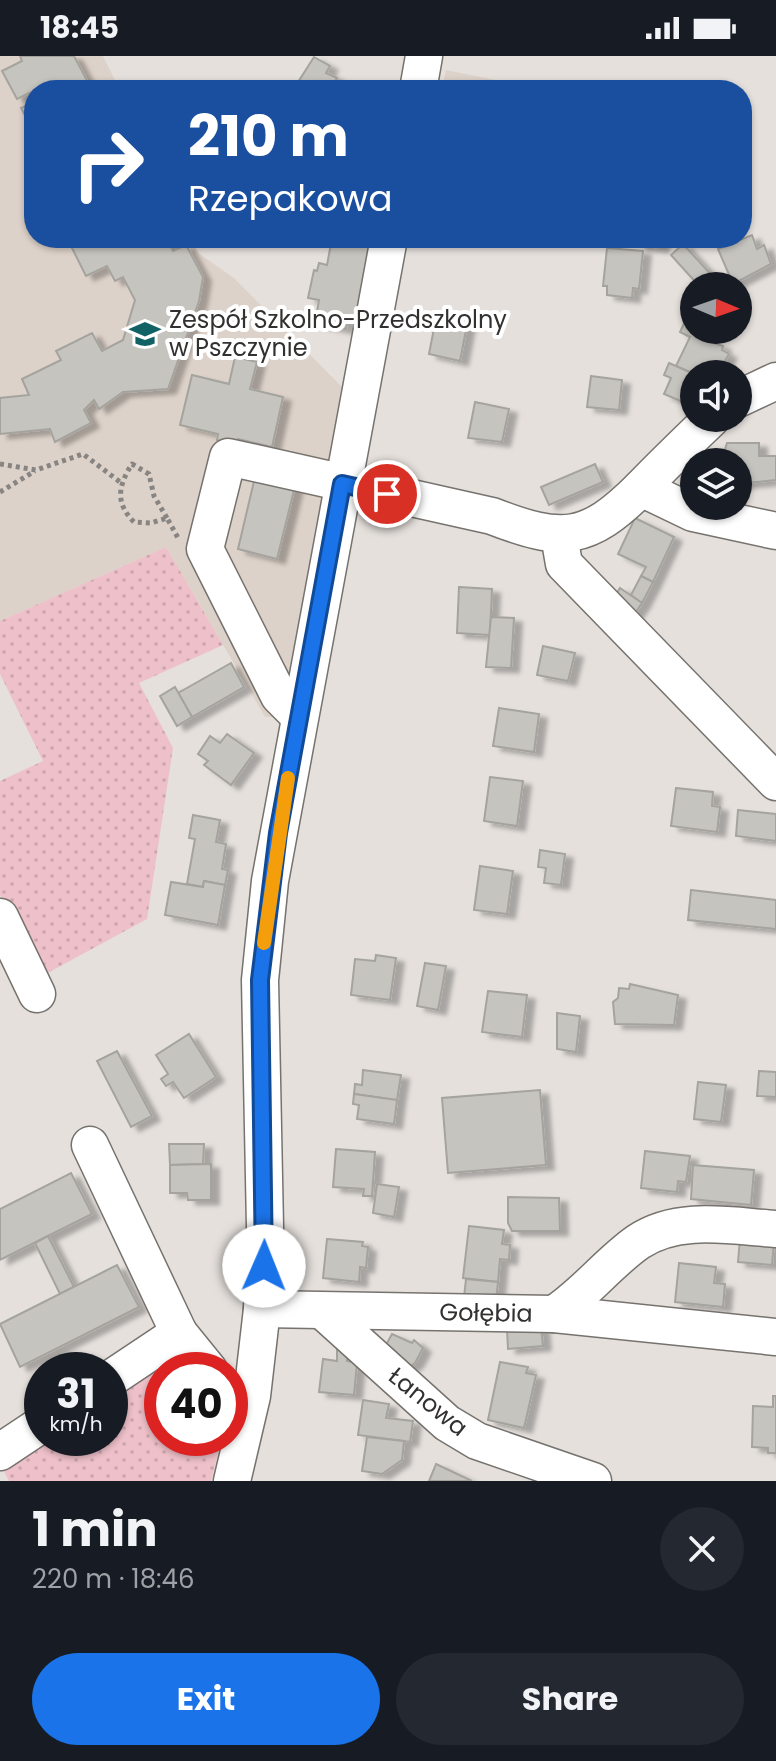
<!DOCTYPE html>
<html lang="en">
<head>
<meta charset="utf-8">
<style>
  :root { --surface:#171b24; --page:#242831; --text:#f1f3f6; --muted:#9ea1a6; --accent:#1a73e8 }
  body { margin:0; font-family:Poppins,sans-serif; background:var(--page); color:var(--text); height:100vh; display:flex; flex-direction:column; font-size:30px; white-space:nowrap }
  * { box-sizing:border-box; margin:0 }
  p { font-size:26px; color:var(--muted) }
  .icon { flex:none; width:44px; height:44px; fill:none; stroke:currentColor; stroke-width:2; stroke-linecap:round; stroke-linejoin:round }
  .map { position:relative; height:1425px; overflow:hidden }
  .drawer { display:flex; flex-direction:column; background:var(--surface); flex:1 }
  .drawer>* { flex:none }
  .banner { position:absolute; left:24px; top:24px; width:728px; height:168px; border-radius:32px; box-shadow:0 2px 6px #0004; background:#1a4fa0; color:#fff; overflow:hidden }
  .needle { width:52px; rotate:92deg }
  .controls { position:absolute; left:680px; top:216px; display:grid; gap:16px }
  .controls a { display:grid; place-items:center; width:72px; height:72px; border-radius:50%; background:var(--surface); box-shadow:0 2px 6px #0004; font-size:40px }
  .speed { position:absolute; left:24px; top:1296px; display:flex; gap:16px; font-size:40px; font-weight:700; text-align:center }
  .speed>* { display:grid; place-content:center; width:104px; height:104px; border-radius:50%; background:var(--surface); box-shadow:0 2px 6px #0004; line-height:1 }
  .speed small { font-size:20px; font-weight:400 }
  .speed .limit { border:12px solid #d22; background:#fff; color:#111 }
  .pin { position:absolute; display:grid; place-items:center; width:68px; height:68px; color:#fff; margin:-34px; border:4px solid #fff; border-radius:50%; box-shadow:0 2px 8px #0007 }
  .me { position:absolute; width:88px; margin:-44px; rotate:1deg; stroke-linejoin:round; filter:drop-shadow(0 0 6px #0008) }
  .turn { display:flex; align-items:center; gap:28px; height:168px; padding:0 32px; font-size:36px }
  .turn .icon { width:104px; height:104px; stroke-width:2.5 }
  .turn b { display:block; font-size:56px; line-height:68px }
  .round { display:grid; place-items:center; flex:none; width:84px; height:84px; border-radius:42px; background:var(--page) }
  .summary { display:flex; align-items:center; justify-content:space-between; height:136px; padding:0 32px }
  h1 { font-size:48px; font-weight:700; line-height:60px }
  .cta { display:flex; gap:16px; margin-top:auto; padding:16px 32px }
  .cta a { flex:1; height:92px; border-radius:48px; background:var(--accent); color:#fff; font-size:32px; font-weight:700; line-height:92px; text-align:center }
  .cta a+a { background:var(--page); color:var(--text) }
  .status { display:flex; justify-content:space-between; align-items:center; height:56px; padding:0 40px; background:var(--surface); direction:ltr }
  .status svg { height:22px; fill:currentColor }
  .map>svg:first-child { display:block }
  .built { fill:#ddd2c9 }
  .grass { fill:url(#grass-dots) }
  .building { fill:#c6c4bf; stroke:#a5a39e; stroke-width:2; filter:url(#shadow) }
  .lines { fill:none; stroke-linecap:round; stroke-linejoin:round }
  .minor-casing { stroke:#76726e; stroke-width:39 }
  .path { stroke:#878482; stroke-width:5; stroke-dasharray:4 4; stroke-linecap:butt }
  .minor { stroke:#fff; stroke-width:36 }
  .route-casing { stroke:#114b97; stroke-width:20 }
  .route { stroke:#1a73e8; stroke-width:14 }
  .slow { stroke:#f59e0b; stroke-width:14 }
  .labels { text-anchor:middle; stroke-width:8; stroke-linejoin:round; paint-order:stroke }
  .poi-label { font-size:24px; fill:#333130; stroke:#fff; text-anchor:start }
  .street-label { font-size:24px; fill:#333130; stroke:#fff }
</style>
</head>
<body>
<div class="status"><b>18:45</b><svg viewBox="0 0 49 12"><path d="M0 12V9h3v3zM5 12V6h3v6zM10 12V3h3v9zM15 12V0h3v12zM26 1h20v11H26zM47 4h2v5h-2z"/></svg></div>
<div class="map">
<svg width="776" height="1425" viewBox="0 0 776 1425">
  <defs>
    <pattern id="grass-dots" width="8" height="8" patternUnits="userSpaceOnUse" patternTransform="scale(2)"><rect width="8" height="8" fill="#eec0c9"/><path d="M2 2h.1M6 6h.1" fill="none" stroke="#cda5ad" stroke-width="1.8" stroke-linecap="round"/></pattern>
    <filter id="shadow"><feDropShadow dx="8" dy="4.5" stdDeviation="2" flood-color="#0004"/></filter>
  </defs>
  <rect width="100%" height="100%" fill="#e5e0dc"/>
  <g class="built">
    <path d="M0 0H103L120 34H34V182H190L198 197 234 222 345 334 310 528 280 661H265L166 491 0 565Z"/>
    <path d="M446 14 544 34H442Z"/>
  </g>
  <g class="grass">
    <path d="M166 491 223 589 139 627 173 692 147 863 42 920 0 839V725L43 705 0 618V565Z"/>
    <path d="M163 1300 188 1314H162V1382H222L211 1425H9L4 1415 50 1382H110V1339Z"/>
  </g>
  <g class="building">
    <path d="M20 0H74L92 34H34V37L33 35 17 43 2 15 22 5Z"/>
    <path d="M314 1 330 10 326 17 337 22 330 34H293Z"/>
    <path d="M34 46V77L21 52Z"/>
    <path d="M752 179 757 193 764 189 771 208 733 228 718 193Z"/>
    <path d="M88 182H166L173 195 186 189 203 221 199 245 168 333 123 336 99 353 94 344 84 354 91 367 55 386 50 373 0 378V342L29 339 22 323 61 304 56 295 92 277 102 295 123 284 135 244 123 221 115 225 107 210 86 220 72 192Z"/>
    <path d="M332 182 374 184 358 263 348 261 346 273 315 267 319 244 308 242 314 214 317 215 319 207 327 209Z"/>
    <path d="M638 182H662L661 192 638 189Z"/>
    <path d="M683 188 716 224 709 230H699L671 199Z"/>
    <path d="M607 192 643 195 639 233 633 232 632 242 607 239V230H603Z"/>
    <path d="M687 261 694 264V274H708L703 284 723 290 722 294 729 298 722 310 716 307 710 318H694L676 310 690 281 680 276Z"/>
    <path d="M436 262 467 269 460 305 429 298Z"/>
    <path d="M235 301 257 306 250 333 283 341 272 391 238 383 237 390 217 384 218 378 180 369 192 319 229 328Z"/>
    <path d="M669 307 694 318V341L690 349 664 338 671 322 664 319Z"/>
    <path d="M591 320 622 324 619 354 587 351Z"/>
    <path d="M475 346 509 353 502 386 468 382Z"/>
    <path d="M727 387H759V400H776V424L738 428V406H721Z"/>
    <path d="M595 408 603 426 549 449 541 431Z"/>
    <path d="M255 421 295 430 277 503 238 493Z"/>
    <path d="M635 462 674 481 653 526 641 520 646 511 618 498Z"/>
    <path d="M641 520 653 526 642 547 631 539Z"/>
    <path d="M459 531 492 533 490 579 457 577Z"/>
    <path d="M620 532 642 547 631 563 612 545Z"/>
    <path d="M491 561 514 562 511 612 486 611Z"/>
    <path d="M543 590 575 597 568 625 537 619Z"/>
    <path d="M231 607 244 631 192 661 178 637Z"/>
    <path d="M175 631 192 661 177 670 160 640Z"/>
    <path d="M499 652 539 658 534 696 493 690Z"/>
    <path d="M227 678 254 697 231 729 204 709 208 705 198 698 210 680 220 687Z"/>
    <path d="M490 721 523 725 517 770 484 765Z"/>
    <path d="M676 732 713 736 712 750 720 751 717 776 671 770Z"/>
    <path d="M738 754 776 758V785L736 780Z"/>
    <path d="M193 759 220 764 216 786 226 788 222 813 228 814 225 829 204 825 203 831 187 828 195 783 189 782Z"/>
    <path d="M540 794 565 798 561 829 544 827 546 812 538 811Z"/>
    <path d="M480 810 513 815 507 858 474 854Z"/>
    <path d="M204 825 225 829 218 869 165 859 171 826 203 831Z"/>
    <path d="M691 834 776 844V873L688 864Z"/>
    <path d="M376 899 396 902 390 944 351 939 355 903 375 905Z"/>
    <path d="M425 907 446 910 438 954 417 950Z"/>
    <path d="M630 928 678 939 674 969 615 968 613 946 618 942 619 932 629 933Z"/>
    <path d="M488 935 527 939 522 981 482 976Z"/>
    <path d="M557 957 580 960 576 996 557 993Z"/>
    <path d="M189 978 216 1021 184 1042 173 1026 166 1030 161 1023 168 1018 156 999Z"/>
    <path d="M117 995 152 1060 131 1071 97 1005Z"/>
    <path d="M363 1014 401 1019 397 1044 354 1038 355 1028 362 1029Z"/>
    <path d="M759 1015 776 1016V1041L757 1040Z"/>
    <path d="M698 1026 726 1029 721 1066 694 1063Z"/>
    <path d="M540 1034 546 1109 448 1117 442 1042Z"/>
    <path d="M354 1038 397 1044 394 1068 357 1063 359 1049 353 1048Z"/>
    <path d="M169 1088H204L203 1108 170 1109Z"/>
    <path d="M336 1093 375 1096 372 1140H363L364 1133 333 1131Z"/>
    <path d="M645 1095 690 1100 686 1126 678 1125 677 1136 641 1132Z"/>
    <path d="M211 1108V1144H188L187 1137H170V1109Z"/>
    <path d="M693 1109 754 1114 751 1149 691 1143Z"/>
    <path d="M71 1117 92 1158 0 1204V1153Z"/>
    <path d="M377 1128 399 1131 394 1161 373 1157Z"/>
    <path d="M508 1141 559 1142 560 1175H512L508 1167Z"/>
    <path d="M469 1170 504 1174 502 1188 510 1189 509 1204 500 1203 498 1226 463 1222Z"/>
    <path d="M48 1180 74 1231 60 1238 35 1187Z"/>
    <path d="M327 1183 363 1186 362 1190 368 1191 366 1212 360 1211 359 1226 323 1222Z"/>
    <path d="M740 1183 774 1185 772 1209 738 1206Z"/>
    <path d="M679 1207 716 1211 714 1227 725 1228 723 1251 675 1246Z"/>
    <path d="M117 1209 139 1251 20 1311 0 1268Z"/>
    <path d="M466 1223 498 1226 495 1253 463 1250Z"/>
    <path d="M541 1270 543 1290 508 1293 507 1273Z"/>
    <path d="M392 1278 412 1287 414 1284 423 1292 415 1307 403 1316 386 1289Z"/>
    <path d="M337 1294 348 1295 347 1305 357 1307 354 1339 319 1336 323 1303 337 1305Z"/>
    <path d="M500 1306 528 1311 526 1317 536 1319 524 1372 488 1364Z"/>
    <path d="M773 1340H776V1397H768V1392L752 1391 753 1350 773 1351Z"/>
    <path d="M363 1344 389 1348 386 1362 413 1365 410 1386 358 1379Z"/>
    <path d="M367 1381 404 1385 402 1404 382 1418 362 1415Z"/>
    <path d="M436 1408 472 1425H429Z"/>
  </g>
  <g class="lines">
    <g class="minor-casing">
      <g id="minor">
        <path d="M418 34 424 0"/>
        <path d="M738 343 776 325"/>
        <path d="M641 432 693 457 776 475"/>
        <path d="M559 479 564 508 776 726"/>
        <path d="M299 660 279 640 205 493 228 401 492 460C562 487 587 486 641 432 664 408 688 385 712 362"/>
        <path d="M0 861 37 938"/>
        <path d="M90 1089 179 1277"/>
        <path d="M262 1253 554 1258C585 1238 608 1207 638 1186 678 1159 731 1170 776 1173"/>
        <path d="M324 1256 447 1367 477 1385 593 1425"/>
        <path d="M554 1258 776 1281"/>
        <path d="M110 1323 179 1277 209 1314"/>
        <path d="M0 1396 42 1368"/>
        <path d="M232 1425 252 1340 262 1253 265 1171 260 924 270 825 389 182"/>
      </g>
    </g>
    <g class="path">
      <path d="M0 408 36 414 83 398 120 426"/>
      <path d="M0 436 35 415"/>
      <path d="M167 462 154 440 149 418 132 408C118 430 115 447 134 466L151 467 167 462 178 482"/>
    </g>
    <use href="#minor" class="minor"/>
  </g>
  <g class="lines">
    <g class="route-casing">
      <path id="route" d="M264 1210 260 924 278 777 342 428 387 438"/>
    </g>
    <use href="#route" class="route"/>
    <path class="slow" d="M264 887 288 722"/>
  </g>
  <defs>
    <g id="school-bare" transform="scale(2.4)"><path d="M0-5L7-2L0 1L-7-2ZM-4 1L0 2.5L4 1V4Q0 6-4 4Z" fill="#116265" stroke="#fff" stroke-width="2.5" paint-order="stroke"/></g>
  </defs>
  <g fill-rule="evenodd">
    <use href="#school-bare" x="145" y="278"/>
  </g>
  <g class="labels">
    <g class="poi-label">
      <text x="169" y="272">Zespół Szkolno-Przedszkolny<tspan x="169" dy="28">w Pszczynie</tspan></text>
    </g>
    <g class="street-label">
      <text transform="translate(486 1257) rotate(1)" y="8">Gołębia</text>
      <text transform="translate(428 1346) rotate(39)" y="8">Łanowa</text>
    </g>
  </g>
</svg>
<div class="controls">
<a><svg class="needle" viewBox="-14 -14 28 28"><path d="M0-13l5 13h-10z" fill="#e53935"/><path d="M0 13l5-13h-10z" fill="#9ea1a6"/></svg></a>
<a><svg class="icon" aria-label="sound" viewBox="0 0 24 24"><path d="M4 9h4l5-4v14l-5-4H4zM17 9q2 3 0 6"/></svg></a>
<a><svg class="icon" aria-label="layers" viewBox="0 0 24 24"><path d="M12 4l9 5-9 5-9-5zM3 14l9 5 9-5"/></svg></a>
</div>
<div class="speed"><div>31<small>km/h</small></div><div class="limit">40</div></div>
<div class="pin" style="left:387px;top:438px;background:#d93025"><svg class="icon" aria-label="arrive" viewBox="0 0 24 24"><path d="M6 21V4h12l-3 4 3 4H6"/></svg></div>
<svg class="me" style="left:264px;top:1210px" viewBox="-20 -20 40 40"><circle r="19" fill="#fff"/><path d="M0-13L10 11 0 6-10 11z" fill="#1a73e8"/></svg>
<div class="banner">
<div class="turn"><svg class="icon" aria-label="right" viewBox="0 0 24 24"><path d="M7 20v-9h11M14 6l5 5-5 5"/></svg><div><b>210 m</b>Rzepakowa</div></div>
</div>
</div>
<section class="drawer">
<div class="summary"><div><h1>1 min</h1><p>220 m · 18:46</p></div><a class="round"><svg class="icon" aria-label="close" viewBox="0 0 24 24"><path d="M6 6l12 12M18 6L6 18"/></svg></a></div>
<div class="cta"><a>Exit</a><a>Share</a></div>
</section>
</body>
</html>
